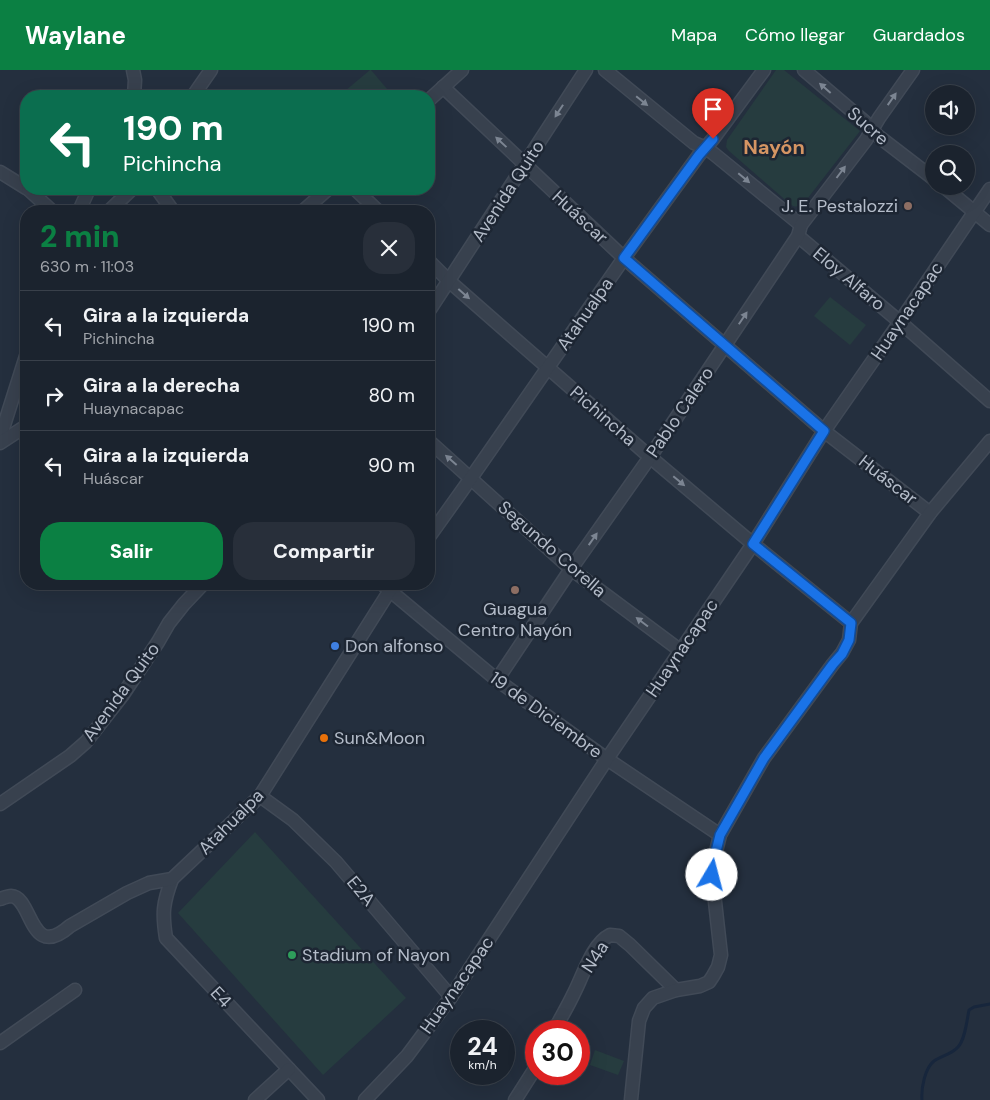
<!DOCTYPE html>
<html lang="es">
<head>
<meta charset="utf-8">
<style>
  :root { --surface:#1b232e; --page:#282f3a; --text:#f1f3f6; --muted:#a0a4aa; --line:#39404a; --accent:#0b8043 }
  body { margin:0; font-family:"DM Sans",sans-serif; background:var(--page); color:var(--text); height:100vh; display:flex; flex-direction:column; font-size:19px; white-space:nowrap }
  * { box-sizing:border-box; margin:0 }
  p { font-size:16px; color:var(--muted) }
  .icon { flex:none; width:28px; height:28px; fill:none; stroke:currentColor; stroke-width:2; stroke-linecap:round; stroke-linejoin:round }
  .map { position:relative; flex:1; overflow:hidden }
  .drawer { position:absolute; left:20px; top:135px; width:415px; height:385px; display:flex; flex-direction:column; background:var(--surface); border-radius:20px; box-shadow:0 5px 20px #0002,0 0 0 1px var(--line) }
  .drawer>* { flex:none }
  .banner { position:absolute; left:20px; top:20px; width:415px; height:105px; border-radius:20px; box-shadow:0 5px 20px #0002,0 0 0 1px var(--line); background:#0b6e4f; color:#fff; overflow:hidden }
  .buttons { position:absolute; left:925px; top:15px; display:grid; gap:10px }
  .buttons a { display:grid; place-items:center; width:50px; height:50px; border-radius:50%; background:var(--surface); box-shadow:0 5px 20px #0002,0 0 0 1px var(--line); font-size:25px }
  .speed { position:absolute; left:450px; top:950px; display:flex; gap:10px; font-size:25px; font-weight:700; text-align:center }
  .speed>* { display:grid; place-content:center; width:65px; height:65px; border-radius:50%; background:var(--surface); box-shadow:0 5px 20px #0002,0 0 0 1px var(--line); line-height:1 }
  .speed small { font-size:12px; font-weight:400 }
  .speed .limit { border:8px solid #d22; background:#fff; color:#111 }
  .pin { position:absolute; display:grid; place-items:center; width:42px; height:42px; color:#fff; margin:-51px -21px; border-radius:50% 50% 50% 0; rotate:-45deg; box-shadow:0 0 5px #0007 }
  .pin .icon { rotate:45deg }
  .me { position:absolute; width:55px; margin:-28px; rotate:8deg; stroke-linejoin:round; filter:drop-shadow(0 0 4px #0008) }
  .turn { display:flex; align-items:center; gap:18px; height:105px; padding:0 20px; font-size:22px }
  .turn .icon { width:65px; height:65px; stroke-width:2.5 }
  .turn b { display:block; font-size:35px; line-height:42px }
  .round { display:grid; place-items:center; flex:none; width:52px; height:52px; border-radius:20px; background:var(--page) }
  .head { display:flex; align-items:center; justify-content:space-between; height:85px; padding:0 20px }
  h1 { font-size:30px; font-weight:800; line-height:38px; color:var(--accent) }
  .primary-button { display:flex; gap:10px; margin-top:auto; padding:10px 20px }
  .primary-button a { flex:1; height:58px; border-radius:20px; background:var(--accent); color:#fff; font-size:20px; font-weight:800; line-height:58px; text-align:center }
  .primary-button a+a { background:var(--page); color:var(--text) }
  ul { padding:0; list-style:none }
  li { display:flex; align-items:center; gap:15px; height:70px; padding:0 20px; border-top:1px solid var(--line) }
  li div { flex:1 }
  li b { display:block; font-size:19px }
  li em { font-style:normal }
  header { display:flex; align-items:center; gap:30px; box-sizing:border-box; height:70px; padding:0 25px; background:var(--accent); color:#fff }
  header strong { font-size:24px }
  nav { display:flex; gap:28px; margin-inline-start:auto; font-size:18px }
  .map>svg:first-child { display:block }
  .green { fill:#263c3f }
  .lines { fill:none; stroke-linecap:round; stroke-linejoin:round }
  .stream { stroke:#17263c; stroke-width:3 }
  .minor-casing { stroke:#414a57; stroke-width:15 }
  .minor { stroke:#38414e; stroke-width:12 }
  .oneway { fill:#7c8592 }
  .route-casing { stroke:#114b97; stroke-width:12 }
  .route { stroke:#1a73e8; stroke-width:9 }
  .education-dot { fill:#8d6e63; stroke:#1d2633; stroke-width:2 }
  .shop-dot { fill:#3f7fe0; stroke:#1d2633; stroke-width:2 }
  .food-dot { fill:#e8710a; stroke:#1d2633; stroke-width:2 }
  .leisure-dot { fill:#2e9e5b; stroke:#1d2633; stroke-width:2 }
  .labels { text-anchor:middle; stroke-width:5; stroke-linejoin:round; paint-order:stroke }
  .street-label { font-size:18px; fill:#b4bcc9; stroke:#1d2633 }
  .poi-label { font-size:18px; fill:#b4bcc9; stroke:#1d2633; text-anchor:start }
  .quarter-label { font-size:20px; font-weight:bold; fill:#d59563; stroke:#1d2633 }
</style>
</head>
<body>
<header>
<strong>Waylane</strong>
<nav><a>Mapa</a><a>Cómo llegar</a><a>Guardados</a></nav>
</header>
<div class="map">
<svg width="990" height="1030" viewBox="0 0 990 1030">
  <rect width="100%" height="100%" fill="#242f3e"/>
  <g class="green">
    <path d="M370 0H371L393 26H339Z"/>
    <path d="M776 0H784L860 61 804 133C799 137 795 138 790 134L729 81 726 77 727 70Z"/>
    <path d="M830 227 866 255 850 275 814 246Z"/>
    <path d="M255 762 406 928 323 1005 178 843Z"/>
    <path d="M595 980 624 991 618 1005 590 995Z"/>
  </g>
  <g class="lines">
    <path class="stream" d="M922 1030C921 1018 925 998 934 991 942 985 951 985 958 977 965 970 967 950 969 940L974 937 990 934"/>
    <g class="minor-casing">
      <g id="minor">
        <path d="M133 0 135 10 134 26"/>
        <path d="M605 0 694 73 706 78 714 84 801 155"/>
        <path d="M804 0 865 52 878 66 934 109"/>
        <path d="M443 17 624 188 824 361 930 443"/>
        <path d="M193 26 211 0"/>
        <path d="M429 30 462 0"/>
        <path d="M0 102 26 118"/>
        <path d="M943 116 990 155"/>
        <path d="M28 119 52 141"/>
        <path d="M157 119 173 141"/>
        <path d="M355 119 378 141"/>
        <path d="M79 141 89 119"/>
        <path d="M109 141 132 119"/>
        <path d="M303 141 328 119"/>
        <path d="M798 166 900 252 990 331"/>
        <path d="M429 191 449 211 650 387 753 474 851 553"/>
        <path d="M429 241 586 0"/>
        <path d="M0 368 26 286"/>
        <path d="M429 371 571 499 681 581"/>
        <path d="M0 373 26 356"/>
        <path d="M429 467 471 408 624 188 699 85 713 69 764 0"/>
        <path d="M382 514 497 610 607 689 720 765"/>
        <path d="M497 610 571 499 650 387 798 166 801 155 866 70 879 48 913 0"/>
        <path d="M260 726 293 750 336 792 451 927"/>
        <path d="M0 734 70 686 86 672 122 626 158 572 169 553 184 534 203 514"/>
        <path d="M172 809C163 833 162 843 166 868L318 1030"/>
        <path d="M0 829C3 828 8 826 11 826 33 827 29 892 70 856L127 823 149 813 172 809 260 726 394 514"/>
        <path d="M554 961C560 949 568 936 574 923 583 906 592 874 610 865L619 866 630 875 676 920"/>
        <path d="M0 973 75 920"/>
        <path d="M255 1030 289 999"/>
        <path d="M365 1030 407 986 451 927 607 689 753 474 824 361 895 259 990 119"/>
        <path d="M515 1030 536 997"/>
        <path d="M631 1030 639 951 644 938 653 928 676 920 700 916 709 912 713 906 718 897 721 885 712 805 713 794 720 765 764 688 833 594 842 583 849 570 851 553 930 443 990 371"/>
      </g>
    </g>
    <use href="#minor" class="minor"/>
  </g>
  <defs><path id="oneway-solid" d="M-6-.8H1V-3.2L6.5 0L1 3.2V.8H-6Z" transform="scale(1.25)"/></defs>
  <g class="oneway">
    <use href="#oneway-solid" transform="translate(825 18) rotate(-139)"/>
    <use href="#oneway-solid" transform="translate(892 29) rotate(-55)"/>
    <use href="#oneway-solid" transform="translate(642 31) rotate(39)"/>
    <use href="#oneway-solid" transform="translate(559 41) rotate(123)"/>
    <use href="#oneway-solid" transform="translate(501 72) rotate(-137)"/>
    <use href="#oneway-solid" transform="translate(841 102) rotate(-53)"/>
    <use href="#oneway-solid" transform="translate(744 108) rotate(40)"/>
    <use href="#oneway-solid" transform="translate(464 224) rotate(41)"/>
    <use href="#oneway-solid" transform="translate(743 248) rotate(-56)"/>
    <use href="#oneway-solid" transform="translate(451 390) rotate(-139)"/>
    <use href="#oneway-solid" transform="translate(679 411) rotate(40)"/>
    <use href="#oneway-solid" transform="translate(593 469) rotate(-55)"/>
    <use href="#oneway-solid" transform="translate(642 552) rotate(-143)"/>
  </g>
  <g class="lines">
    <g class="route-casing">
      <path id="route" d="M712 805 713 794 720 765 764 688 833 594 842 584 849 570 851 553 753 474 824 361 624 188 699 85 713 69"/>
    </g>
    <use href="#route" class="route"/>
  </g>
  <g class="education-dot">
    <circle cx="908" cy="136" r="5"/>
    <circle cx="515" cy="520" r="5"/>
  </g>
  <circle class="shop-dot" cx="335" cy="576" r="5"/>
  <circle class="food-dot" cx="324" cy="668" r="5"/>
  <circle class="leisure-dot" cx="292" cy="885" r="5"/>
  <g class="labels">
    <g class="street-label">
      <text transform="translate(868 56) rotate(41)" y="6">Sucre</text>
      <text transform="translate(508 121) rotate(-57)" y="6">Avenida Quito</text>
      <text transform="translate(580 147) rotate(43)" y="6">Huáscar</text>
      <text transform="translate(849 209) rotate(40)" y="6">Eloy Alfaro</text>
      <text transform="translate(907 241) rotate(-56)" y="6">Huaynacapac</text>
      <text transform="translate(585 244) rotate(-55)" y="6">Atahualpa</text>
      <text transform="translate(680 342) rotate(-56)" y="6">Pablo Calero</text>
      <text transform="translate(603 346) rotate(41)" y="6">Pichincha</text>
      <text transform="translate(888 410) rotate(38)" y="6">Huáscar</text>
      <text transform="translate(552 479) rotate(41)" y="6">Segundo Corella</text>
      <text transform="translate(682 578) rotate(-56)" y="6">Huaynacapac</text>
      <text transform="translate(121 622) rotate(-54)" y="6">Avenida Quito</text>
      <text transform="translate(546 645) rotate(36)" y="6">19 de Diciembre</text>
      <text transform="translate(231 752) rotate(-45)" y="6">Atahualpa</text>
      <text transform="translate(361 821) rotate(50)" y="6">E2A</text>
      <text transform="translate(595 887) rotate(-57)" y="6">N4a</text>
      <text transform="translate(457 915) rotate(-55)" y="6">Huaynacapac</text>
      <text transform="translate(221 927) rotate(47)" y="6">E4</text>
    </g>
    <g class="poi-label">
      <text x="898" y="142" text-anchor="end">J. E. Pestalozzi</text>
      <text x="515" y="545" text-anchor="middle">Guagua<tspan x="515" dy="21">Centro Nayón</tspan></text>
      <text x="345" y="582">Don alfonso</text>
      <text x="334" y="674">Sun&amp;Moon</text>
      <text x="302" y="891">Stadium of Nayon</text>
    </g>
    <g class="quarter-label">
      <text x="774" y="84">Nayón</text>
    </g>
  </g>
</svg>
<div class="buttons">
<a><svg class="icon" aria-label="sound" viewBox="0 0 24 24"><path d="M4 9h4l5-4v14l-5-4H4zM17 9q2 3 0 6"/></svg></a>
<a><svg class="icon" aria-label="search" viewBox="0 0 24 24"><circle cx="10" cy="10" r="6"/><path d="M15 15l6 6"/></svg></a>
</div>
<div class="speed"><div>24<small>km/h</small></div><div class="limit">30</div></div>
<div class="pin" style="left:713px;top:69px;background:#d93025"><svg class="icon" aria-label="arrive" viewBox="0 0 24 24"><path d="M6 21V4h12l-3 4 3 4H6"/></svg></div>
<svg class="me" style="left:712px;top:805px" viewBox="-20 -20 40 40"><circle r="19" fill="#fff"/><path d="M0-13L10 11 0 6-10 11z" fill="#1a73e8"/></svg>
<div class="banner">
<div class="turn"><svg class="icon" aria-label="left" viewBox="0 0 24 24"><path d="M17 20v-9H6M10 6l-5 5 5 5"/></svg><div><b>190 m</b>Pichincha</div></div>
</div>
<section class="drawer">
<div class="head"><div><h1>2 min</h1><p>630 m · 11:03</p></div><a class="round"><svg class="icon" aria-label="close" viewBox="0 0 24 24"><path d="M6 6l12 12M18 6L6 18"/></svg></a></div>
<ul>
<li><svg class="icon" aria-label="left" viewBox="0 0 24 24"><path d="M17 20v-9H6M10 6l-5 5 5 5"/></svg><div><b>Gira a la izquierda</b><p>Pichincha</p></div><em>190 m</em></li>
<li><svg class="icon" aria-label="right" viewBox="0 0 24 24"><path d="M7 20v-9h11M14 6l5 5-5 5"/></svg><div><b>Gira a la derecha</b><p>Huaynacapac</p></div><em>80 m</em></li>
<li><svg class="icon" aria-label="left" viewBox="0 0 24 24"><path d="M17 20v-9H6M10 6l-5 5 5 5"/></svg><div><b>Gira a la izquierda</b><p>Huáscar</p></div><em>90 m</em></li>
</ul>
<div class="primary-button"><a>Salir</a><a>Compartir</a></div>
</section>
</div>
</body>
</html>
